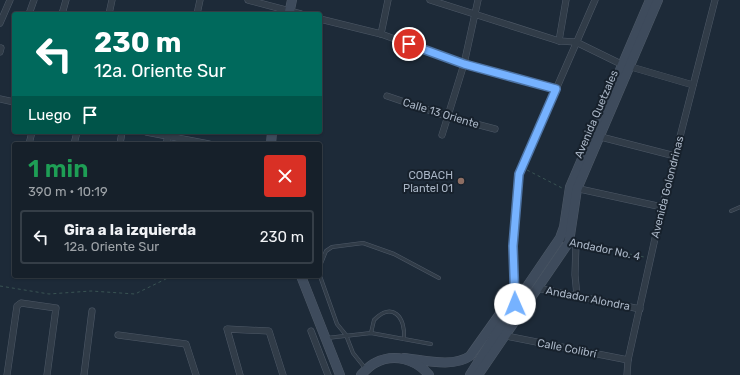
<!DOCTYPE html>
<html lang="es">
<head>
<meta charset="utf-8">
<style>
  :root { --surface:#16202a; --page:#232d36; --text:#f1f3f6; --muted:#9ea3a8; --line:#353e47 }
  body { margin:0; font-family:Rubik,sans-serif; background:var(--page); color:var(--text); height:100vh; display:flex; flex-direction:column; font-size:15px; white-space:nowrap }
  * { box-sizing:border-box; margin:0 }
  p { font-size:13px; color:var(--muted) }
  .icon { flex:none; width:22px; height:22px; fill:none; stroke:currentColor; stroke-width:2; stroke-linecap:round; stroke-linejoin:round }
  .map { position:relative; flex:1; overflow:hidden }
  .details { position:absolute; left:12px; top:142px; width:310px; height:136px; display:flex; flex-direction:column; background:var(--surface); border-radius:4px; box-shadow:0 1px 3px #0004,0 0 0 1px var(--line) }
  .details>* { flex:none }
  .guide { position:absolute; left:12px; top:12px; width:310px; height:122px; border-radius:4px; box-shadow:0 1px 3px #0004,0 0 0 1px var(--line); background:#00695c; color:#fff; overflow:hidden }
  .pin { position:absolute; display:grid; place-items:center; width:34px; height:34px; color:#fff; margin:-17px; border:2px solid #fff; border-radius:50%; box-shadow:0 1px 4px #0007 }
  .me { position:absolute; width:44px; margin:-22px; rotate:359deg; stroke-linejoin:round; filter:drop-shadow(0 0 3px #0008) }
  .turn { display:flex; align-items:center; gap:14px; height:84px; padding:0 16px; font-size:18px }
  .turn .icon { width:52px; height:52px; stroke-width:2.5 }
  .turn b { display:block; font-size:28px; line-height:34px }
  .then { display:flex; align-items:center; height:38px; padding:0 16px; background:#0003; gap:8px; font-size:15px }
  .round { display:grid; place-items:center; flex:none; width:42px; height:42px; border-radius:4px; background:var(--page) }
  .headline { display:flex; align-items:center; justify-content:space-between; height:68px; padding:0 16px }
  h1 { font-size:24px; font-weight:600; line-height:30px; color:#1e9e55 }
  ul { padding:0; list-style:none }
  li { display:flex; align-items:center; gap:12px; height:54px; margin:0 8px 6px; padding:0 8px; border:2px solid var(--line); border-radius:4px }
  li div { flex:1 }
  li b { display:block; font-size:15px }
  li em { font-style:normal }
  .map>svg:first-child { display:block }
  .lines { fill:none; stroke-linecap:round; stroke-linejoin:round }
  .lane-casing { stroke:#4e5967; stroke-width:4 }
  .street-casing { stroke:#4e5967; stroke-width:7 }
  .secondary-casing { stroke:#4e5967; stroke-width:10 }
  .path { stroke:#395353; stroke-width:1; stroke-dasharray:3 3; stroke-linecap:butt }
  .lane { stroke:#313c48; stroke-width:3 }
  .street { stroke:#313c48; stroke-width:6 }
  .secondary { stroke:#3e4b5c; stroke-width:9 }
  .route-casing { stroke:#4d74a6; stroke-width:10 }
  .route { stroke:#76b2ff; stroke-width:7 }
  .education-dot { fill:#8d6e63; stroke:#17212c; stroke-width:1.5 }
  .labels { text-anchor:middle; stroke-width:4; stroke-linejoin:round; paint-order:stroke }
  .street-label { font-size:11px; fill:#aab6c6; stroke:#17212c }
  .poi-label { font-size:11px; fill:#aab6c6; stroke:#17212c; text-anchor:end }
</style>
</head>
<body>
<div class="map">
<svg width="740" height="375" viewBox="0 0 740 375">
  <rect width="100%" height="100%" fill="#1d2a38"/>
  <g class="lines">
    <g class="lane-casing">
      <g id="lane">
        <path d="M731 211 740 207"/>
        <path d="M320 266 326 251 332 247 363 243 394 254 439 278"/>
        <path d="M320 276 337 324 346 335 353 353 365 368"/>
        <path d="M371 333 374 320C392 301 406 317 404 339"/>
        <path d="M327 338 371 333 431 344"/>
      </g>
    </g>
    <g class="street-casing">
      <g id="street">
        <path d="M248 0 301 14"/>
        <path d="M430 0 559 41 576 42 621 64 693 85"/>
        <path d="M29 14 34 0"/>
        <path d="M62 14 66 0"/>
        <path d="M109 14 112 0"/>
        <path d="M197 14 200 0"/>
        <path d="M320 19 381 34 464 64 556 89"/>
        <path d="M0 23 10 0"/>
        <path d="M381 34 388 0"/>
        <path d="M559 41 566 0"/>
        <path d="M0 52 1 48"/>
        <path d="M387 96 449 117 495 129"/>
        <path d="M0 99 14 102"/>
        <path d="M146 132 209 144"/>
        <path d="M442 135 464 64 478 0"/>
        <path d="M597 136 675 156"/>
        <path d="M29 144 32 132"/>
        <path d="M74 144 77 132"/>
        <path d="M120 144 122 132"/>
        <path d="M166 144 169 132"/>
        <path d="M575 188 662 207"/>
        <path d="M560 238 576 243 575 275 577 296"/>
        <path d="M537 288 640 309"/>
        <path d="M515 304 513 246 519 174 595 0"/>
        <path d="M311 331 328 375"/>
        <path d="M118 335 186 344 196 375"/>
        <path d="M506 336 628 360"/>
        <path d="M7 375 17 306 21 303 56 308 47 375"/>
        <path d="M84 375 92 311"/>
        <path d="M240 375 227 329 269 331 283 375"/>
        <path d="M627 375 628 360 662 207 715 0"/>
      </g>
    </g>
    <g class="secondary-casing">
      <g id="secondary">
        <path d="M289 14 292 0"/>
        <path d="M271 144 272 132"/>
        <path d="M301 276 340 375"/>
        <path d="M404 358C424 360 453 368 470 356L502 311 513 304"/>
        <path d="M361 375C365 371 370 365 375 363 394 353 416 359 429 375"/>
        <path d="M470 375 515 304 560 238 564 227 570 187 650 0"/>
        <path d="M478 375 569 242 577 189 658 0"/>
      </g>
    </g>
    <g class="path">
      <path d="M527 170 562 188"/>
      <path d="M582 244 644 257"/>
      <path d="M191 276H202"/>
      <path d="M0 286 49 294 91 291 135 294 172 276"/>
    </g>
    <use href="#lane" class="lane"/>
    <use href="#street" class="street"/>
    <use href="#secondary" class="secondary"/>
  </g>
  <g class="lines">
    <g class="route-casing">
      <path id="route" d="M409 44 464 64 556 89 519 174 513 246 515 304"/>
    </g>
    <use href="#route" class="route"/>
  </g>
  <circle class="education-dot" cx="461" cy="181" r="4"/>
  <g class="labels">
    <g class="street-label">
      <text transform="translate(441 113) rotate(17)" y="4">Calle 13 Oriente</text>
      <text transform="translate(596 114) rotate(-67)" y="4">Avenida Quetzales</text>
      <text transform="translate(667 187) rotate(-76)" y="4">Avenida Golondrinas</text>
      <text transform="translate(605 249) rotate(12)" y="4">Andador No. 4</text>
      <text transform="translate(588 298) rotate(11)" y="4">Andador Alondra</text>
      <text transform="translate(567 348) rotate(11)" y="4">Calle Colibrí</text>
    </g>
    <g class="poi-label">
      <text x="453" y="179">COBACH<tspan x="453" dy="13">Plantel 01</tspan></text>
    </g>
  </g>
</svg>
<div class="pin" style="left:409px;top:44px;background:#d93025"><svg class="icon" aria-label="arrive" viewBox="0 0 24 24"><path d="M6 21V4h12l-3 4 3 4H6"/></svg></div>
<svg class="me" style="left:515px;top:304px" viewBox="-20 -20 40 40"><circle r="19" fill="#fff"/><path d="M0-13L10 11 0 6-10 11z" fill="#76b2ff"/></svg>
<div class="guide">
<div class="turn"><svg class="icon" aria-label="left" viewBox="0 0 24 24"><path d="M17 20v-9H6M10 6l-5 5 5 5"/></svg><div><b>230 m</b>12a. Oriente Sur</div></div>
<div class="then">Luego<svg class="icon" aria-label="arrive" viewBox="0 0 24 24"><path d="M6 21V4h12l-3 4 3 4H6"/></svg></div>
</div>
<section class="details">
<div class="headline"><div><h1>1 min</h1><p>390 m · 10:19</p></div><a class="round" style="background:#d93025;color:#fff"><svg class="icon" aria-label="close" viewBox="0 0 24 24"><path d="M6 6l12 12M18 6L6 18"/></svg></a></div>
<ul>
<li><svg class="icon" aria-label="left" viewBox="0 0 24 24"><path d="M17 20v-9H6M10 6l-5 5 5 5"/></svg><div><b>Gira a la izquierda</b><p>12a. Oriente Sur</p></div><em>230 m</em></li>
</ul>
</section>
</div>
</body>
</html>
